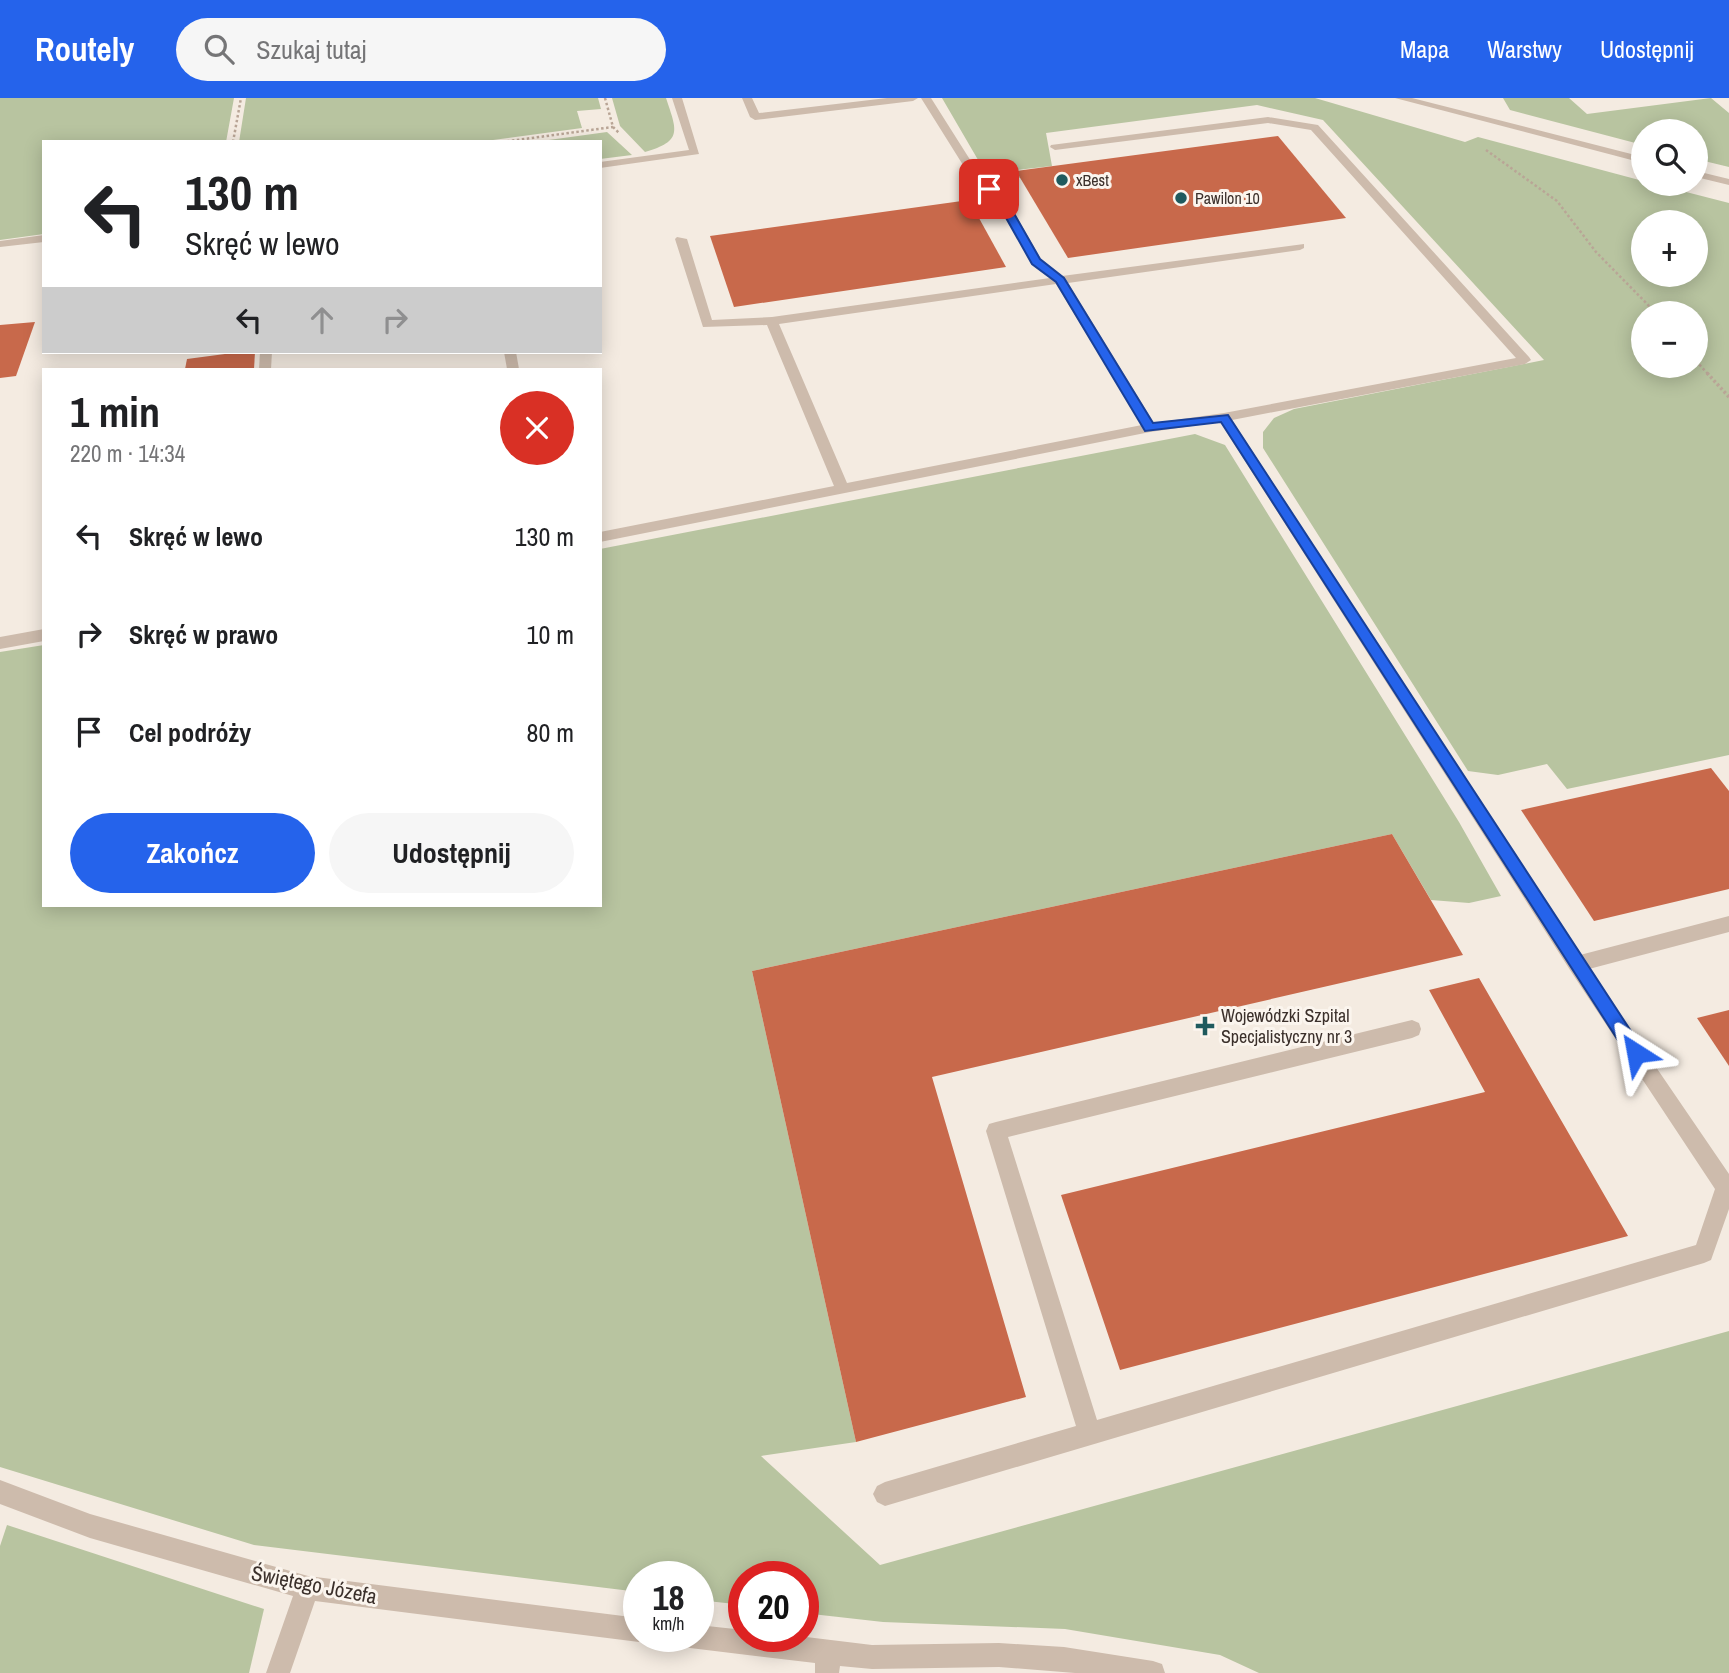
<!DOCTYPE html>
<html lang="pl">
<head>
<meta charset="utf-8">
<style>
  :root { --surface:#fff; --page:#f6f6f6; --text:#202124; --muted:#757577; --accent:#2563eb }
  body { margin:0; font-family:"Archivo Narrow",sans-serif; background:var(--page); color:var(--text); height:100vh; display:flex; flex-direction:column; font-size:26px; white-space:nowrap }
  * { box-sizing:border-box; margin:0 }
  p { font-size:23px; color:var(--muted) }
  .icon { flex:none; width:38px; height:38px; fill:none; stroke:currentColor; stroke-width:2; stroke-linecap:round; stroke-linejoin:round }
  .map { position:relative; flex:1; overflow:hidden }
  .panel { position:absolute; left:42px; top:270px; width:560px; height:539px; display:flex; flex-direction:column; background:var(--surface); border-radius:0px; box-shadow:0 4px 18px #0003 }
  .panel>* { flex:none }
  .guide { position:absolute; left:42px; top:42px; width:560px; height:214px; border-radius:0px; box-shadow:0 4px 18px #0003; background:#fff; color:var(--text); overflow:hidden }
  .controls { position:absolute; left:1631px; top:21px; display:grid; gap:14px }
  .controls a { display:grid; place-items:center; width:77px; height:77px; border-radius:50%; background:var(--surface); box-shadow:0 4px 18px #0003; font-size:35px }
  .speed { position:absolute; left:623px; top:1463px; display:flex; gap:14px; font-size:35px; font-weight:700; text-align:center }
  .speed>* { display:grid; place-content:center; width:91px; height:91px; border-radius:50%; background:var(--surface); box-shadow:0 4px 18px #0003; line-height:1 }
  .speed small { font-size:18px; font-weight:400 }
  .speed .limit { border:10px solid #d22; background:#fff; color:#111 }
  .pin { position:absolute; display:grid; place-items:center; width:60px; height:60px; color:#fff; margin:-30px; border-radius:14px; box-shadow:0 4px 10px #0006 }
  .me { position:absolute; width:77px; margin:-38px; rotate:326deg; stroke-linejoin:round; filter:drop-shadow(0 0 5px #0008) }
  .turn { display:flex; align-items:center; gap:24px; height:147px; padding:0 28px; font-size:32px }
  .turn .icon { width:91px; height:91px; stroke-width:2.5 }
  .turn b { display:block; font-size:49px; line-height:60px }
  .lanes { display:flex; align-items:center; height:66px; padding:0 28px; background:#0003; justify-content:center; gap:35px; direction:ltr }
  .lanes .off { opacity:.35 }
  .round { display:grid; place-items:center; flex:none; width:74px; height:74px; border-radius:37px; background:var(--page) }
  .head { display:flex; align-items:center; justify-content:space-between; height:119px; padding:0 28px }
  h1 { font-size:42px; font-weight:700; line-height:52px }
  .button { display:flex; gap:14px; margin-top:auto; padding:14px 28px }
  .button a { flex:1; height:80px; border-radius:42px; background:var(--accent); color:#fff; font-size:28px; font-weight:700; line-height:80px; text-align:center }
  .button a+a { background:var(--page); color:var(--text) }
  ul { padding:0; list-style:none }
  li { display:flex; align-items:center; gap:21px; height:98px; padding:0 28px }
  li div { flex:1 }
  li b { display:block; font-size:26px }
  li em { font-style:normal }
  header { display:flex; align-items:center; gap:42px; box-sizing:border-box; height:98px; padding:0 35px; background:var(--accent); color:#fff }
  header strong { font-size:33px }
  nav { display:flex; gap:38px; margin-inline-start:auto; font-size:24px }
  .search { width:490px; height:63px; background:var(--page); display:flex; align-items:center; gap:18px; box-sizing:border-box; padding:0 24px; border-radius:38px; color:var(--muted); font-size:26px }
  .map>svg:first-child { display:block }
  .green { fill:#b8c4a0; fill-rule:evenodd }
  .building { fill:#c8694b }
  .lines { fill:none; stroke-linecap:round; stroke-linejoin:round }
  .path-far1 { stroke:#b9a596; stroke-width:2.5; stroke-dasharray:2.5 2.5; stroke-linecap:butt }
  .path { stroke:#b9a596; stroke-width:3.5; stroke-dasharray:2.5 2.5; stroke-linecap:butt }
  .minor { fill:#cdbbac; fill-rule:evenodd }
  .route { fill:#2563eb; stroke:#184099; stroke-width:2 }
  .poi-dot { fill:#1f5a5e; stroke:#fbf5ee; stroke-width:2.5 }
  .labels { text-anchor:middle; stroke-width:6; stroke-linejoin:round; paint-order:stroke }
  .far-poi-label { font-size:16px; fill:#3b302b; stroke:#fbf5ee; text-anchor:start }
  .poi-label { font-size:18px; fill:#3b302b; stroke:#fbf5ee; text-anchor:start }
  .near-street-label { font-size:21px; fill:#3b302b; stroke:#fbf5ee }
</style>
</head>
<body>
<header>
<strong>Routely</strong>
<div class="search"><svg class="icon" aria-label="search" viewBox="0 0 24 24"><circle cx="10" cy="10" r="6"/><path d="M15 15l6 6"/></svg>Szukaj tutaj</div>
<nav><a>Mapa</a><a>Warstwy</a><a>Udostępnij</a></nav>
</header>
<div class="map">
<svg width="1729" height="1575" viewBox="0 0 1729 1575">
  <rect width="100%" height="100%" fill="#f4ebe1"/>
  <g class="green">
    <path d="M0 0H234L226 44H44V136L0 142Z"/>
    <path d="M246 0H598L601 11 577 13 582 30 478 44H239Z"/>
    <path d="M612 0H666C677 33 683 43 645 54L620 28Z"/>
    <path d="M942 0H1315L1465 44 1478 39 1643 83V86H1655L1729 105V657L1567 691 1547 666 1498 677 1468 673 1263 350V334L1274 320 1294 311 1544 262 1323 22 1257 7 1046 35 1052 68 1017 72 1020 80 997 77 981 67ZM1643 124H1696V177H1643ZM1643 215H1696V268H1643Z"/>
    <path d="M1503 0H1569L1587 16 1711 0 1729 15V69L1696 61V33H1643V47L1510 12Z"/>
    <path d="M607 34 632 57 600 61V44H534Z"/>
    <path d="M1195 336 1225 347 1459 724 1501 798 1469 805 1431 802 1392 736 752 873 856 1344 761 1358 880 1467 1729 1233V1575H1259L1220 1557 1065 1531 883 1524 803 1515V1479H744V1507L698 1502V1479H639V1494L254 1447 0 1369V554L44 547V807H600V451Z"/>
    <path d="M7 1427 264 1511 249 1575H0V1448Z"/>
  </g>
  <g class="building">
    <path d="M1278 38 1346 120 1068 160 1016 73Z"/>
    <path d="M969 102 1006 169 734 209 710 138Z"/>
    <path d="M35 224 16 278 0 280V227Z"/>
    <path d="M240 254H255L254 271H185L187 261Z"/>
    <path d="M1711 670 1729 693V791L1594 823 1521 712Z"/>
    <path d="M1392 736 1463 857 932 979 1026 1299 856 1344 752 873Z"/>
    <path d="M1479 880 1628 1138 1120 1272 1061 1097 1485 994 1429 892Z"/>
    <path d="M1729 912V968L1697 920Z"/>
  </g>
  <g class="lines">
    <g class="path-far1">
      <path d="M605 0 613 29 620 36"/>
      <path d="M233 44 241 0"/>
      <path d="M502 44 613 29"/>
      <path d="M1486 52 1557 103 1596 154 1656 215"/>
      <path d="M1696 263 1709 277"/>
    </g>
    <path class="path" d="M1707 275 1729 299"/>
    <g class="minor">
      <path d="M672 0H682L699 56 600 70V64L689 52Z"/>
      <path d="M742 0H752L759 15 887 0H918L913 3 755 22 750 19Z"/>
      <path d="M921 0H931L981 79 1006 100 1041 161 1062 178 1304 146V150L1300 152 1068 185 1154 325 1224 315 1516 260 1311 32 1268 25 1055 52 1050 49 1051 47 1268 19 1318 27 1529 259 1531 262 1525 266 1232 322 1580 857 1729 818V834L1589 871 1729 1076V1111L1711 1162 1704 1165 885 1408 877 1404 873 1396 877 1388 885 1384 1076 1328 986 1033 989 1026 996 1024 1412 922 1419 925 1421 931 1419 937 1412 940 1008 1039 1097 1322 1696 1147 1715 1091 1570 872 1220 324 1150 334 600 444V434L834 388 767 227 703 229 675 141 677 139 687 141 712 222 772 219 1050 180 1032 166 995 102 973 83ZM1056 186 1142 327 847 385 779 226Z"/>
      <path d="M1395 0H1412L1643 59V65Z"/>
      <path d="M1696 73 1729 81V87L1696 79Z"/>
      <path d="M44 137V144L0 149V143Z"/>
      <path d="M260 254H272L271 271H259Z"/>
      <path d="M504 254H516L519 271H507Z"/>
      <path d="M44 531V543L0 551V539Z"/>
      <path d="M0 1382 90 1416 308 1478 639 1520V1538H649L639 1544 315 1503 290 1575H266L293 1498 90 1440 0 1406Z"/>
      <path d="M698 1527 744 1532V1538H798L872 1547 999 1545 1064 1549 1153 1563 1162 1566 1165 1575H1075L999 1569 872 1571 840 1568 839 1575H815V1565L690 1550 681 1547 678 1538H698Z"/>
    </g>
  </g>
  <path class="route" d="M985 88H992L1004 98 1040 161 1064 180 1153 325 1228 317 1642 950 1644 955 1642 961H1630L1221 324 1145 333 1056 184 1032 166 996 102 985 93Z"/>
  <g class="poi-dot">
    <circle cx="1062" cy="82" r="7"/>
    <circle cx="1181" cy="100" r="7"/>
    <path d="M1201.5 917.5h7v7h7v7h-7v7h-7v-7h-7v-7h7z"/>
  </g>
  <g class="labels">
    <g class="far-poi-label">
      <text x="1076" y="88">xBest</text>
      <text x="1195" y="106">Pawilon 10</text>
    </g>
    <g class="poi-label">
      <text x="1221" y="924">Wojewódzki Szpital<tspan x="1221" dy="21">Specjalistyczny nr 3</tspan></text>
    </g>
    <g class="near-street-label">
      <text transform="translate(314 1487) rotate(11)" y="7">Świętego Józefa</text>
    </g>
  </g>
</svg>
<div class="controls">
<a><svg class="icon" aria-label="search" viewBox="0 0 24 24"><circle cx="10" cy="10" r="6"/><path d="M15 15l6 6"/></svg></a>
<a>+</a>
<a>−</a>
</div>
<div class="speed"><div>18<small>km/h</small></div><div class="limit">20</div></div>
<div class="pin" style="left:989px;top:91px;background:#d93025"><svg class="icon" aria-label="arrive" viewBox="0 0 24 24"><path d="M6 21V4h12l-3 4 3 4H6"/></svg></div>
<svg class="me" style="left:1636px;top:955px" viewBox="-20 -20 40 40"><path d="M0-17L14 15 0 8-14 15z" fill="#2563eb" stroke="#fff" stroke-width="4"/></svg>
<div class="guide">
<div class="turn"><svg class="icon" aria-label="left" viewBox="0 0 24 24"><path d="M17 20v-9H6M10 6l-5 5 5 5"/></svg><div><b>130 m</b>Skręć w lewo</div></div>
<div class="lanes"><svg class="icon" aria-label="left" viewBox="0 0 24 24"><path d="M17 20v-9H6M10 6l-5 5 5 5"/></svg><svg class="icon off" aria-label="ahead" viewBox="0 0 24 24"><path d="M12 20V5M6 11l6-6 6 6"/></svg><svg class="icon off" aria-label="right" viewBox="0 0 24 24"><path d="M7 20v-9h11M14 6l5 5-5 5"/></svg></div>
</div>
<section class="panel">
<div class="head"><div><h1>1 min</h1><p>220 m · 14:34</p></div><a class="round" style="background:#d93025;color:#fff"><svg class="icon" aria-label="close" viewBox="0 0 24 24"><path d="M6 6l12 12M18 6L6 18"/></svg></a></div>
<ul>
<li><svg class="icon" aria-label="left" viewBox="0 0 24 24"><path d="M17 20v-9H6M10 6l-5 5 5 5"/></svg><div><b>Skręć w lewo</b></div><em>130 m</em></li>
<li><svg class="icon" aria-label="right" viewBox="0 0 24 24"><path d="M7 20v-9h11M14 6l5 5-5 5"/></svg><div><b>Skręć w prawo</b></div><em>10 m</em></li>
<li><svg class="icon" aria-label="arrive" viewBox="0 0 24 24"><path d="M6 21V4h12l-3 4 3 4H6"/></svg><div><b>Cel podróży</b></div><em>80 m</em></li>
</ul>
<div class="button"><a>Zakończ</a><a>Udostępnij</a></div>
</section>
</div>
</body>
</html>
